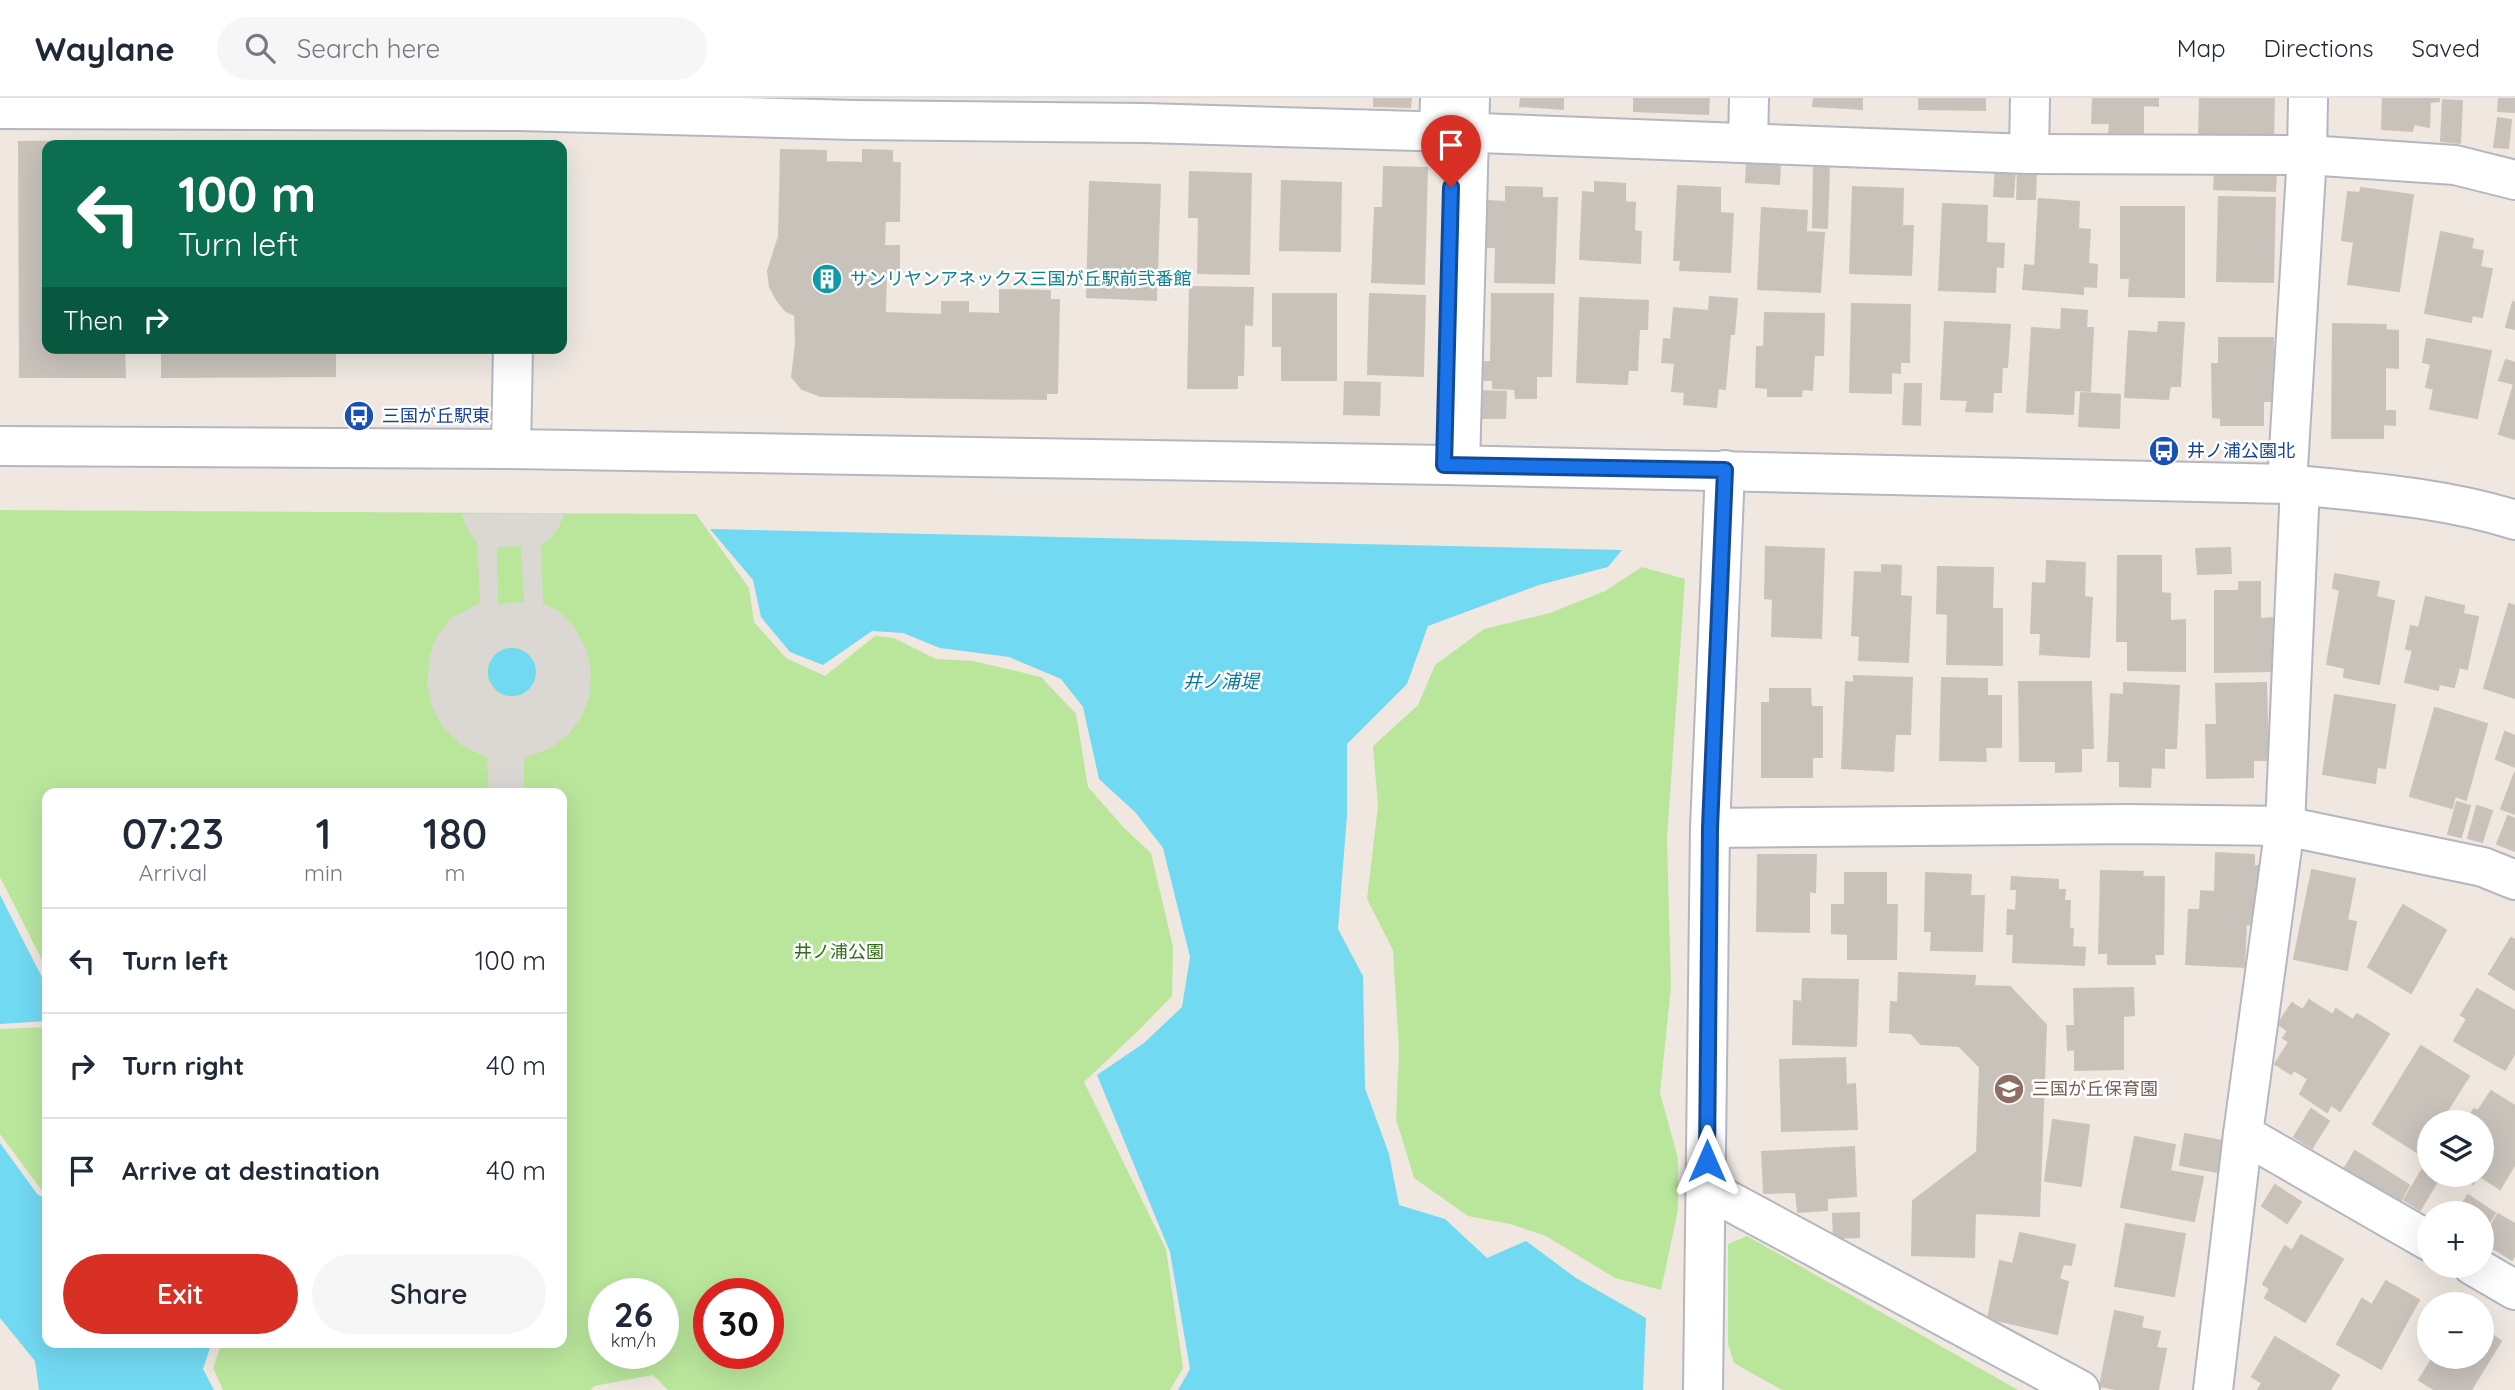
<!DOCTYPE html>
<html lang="en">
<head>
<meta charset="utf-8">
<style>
  :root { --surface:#fff; --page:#f6f6f7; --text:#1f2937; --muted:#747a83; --line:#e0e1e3; --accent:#d93025 }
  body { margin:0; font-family:Quicksand,"Noto Sans JP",sans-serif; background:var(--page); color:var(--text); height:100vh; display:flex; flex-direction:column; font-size:26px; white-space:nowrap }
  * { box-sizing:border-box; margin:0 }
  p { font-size:23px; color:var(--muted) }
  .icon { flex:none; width:38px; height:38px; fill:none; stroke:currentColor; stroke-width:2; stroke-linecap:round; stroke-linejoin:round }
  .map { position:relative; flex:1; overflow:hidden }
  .side { position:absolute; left:42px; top:690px; width:525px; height:560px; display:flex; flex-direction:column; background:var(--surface); border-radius:14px; box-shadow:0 7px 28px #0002 }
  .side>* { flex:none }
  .banner { position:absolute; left:42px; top:42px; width:525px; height:214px; border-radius:14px; box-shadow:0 7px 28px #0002; background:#0b6e4f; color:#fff; overflow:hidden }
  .buttons { position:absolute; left:2417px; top:1012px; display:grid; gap:14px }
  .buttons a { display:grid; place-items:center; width:77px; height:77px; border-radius:50%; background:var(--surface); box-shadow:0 7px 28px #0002; font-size:35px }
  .speed { position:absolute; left:588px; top:1180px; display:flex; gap:14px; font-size:35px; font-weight:700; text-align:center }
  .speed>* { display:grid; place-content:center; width:91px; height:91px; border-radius:50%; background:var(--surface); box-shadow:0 7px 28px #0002; line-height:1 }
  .speed small { font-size:18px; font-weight:400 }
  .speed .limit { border:10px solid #d22; background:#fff; color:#111 }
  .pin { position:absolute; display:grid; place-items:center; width:60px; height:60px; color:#fff; margin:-72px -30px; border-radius:50% 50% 50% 0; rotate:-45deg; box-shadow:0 0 7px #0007 }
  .pin .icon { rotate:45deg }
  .me { position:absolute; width:77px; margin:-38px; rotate:0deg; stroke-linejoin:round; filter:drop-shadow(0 0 5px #0008) }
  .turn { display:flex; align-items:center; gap:24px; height:147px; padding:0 21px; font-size:32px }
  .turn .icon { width:91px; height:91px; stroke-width:2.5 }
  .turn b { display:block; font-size:49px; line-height:60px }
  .then { display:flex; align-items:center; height:66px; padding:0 21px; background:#0003; gap:14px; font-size:26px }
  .eta { display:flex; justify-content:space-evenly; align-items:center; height:119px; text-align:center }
  .eta b { font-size:42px; font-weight:600; line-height:49px }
  .cta { display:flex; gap:14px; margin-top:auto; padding:14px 21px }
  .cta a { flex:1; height:80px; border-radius:42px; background:var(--accent); color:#fff; font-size:28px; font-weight:600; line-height:80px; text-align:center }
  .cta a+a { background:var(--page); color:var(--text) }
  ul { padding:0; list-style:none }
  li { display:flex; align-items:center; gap:21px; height:105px; padding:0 21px; border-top:2px solid var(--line) }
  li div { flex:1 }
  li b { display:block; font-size:26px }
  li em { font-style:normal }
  header { display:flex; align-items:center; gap:42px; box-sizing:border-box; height:98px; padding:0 35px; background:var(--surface); border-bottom:2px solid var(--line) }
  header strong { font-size:33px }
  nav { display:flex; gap:38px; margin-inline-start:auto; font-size:24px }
  .search { width:490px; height:63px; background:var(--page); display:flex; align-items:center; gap:18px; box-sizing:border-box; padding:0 24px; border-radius:38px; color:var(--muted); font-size:26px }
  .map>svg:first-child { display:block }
  .green { fill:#bae69c; fill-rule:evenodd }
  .plaza { fill:#dbd7d3; fill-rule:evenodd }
  .water { fill:#72d9f2 }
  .building { fill:#c8c2bb; stroke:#cbc3b9; stroke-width:2 }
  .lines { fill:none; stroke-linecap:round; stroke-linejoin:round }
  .minor-casing { stroke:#b3b7c1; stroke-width:42 }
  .minor { stroke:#fff; stroke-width:38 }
  .route-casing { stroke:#114b97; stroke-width:18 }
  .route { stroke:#1a73e8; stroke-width:12 }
  .labels { text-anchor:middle; stroke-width:5; stroke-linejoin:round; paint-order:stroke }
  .culture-label { font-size:18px; fill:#0d838f; stroke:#fff; text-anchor:start }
  .transit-label { font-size:18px; fill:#164399; stroke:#fff; text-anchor:start }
  .park-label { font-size:18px; fill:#316e19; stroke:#fff }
  .education-label { font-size:18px; fill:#785e54; stroke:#fff; text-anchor:start }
  .water-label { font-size:19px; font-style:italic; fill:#0a7aa4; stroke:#fff }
</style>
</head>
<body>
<header>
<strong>Waylane</strong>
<div class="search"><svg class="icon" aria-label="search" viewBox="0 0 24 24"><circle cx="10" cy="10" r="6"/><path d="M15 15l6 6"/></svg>Search here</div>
<nav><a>Map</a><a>Directions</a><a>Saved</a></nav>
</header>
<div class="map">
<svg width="2515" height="1292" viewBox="0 0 2515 1292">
  <rect width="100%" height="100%" fill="#efe7e0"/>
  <g class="green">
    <path d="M0 412 696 416 749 490 754 524 786 560 825 578 875 538 894 540 936 561 973 563 1041 579 1076 616 1088 689 1125 731 1151 755 1173 849 1172 898 1139 932 1084 984 1166 1151 1183 1270 1170 1292H668L653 1277 594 1288 591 1292H223L213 1270 222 1244H562V695H47V872L0 779ZM604 1195H663V1255H604ZM709 1195H768V1255H709Z"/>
    <path d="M1642 469 1685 481 1667 741 1671 889 1660 995 1678 1060V1112L1661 1192 1615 1180 1546 1138 1510 1126 1468 1118 1414 1080 1396 1021 1399 952 1393 852 1367 801 1378 708 1373 648 1418 607 1435 567 1484 531 1550 515 1605 493Z"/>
    <path d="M47 929V1095L43 1094 0 1036V931Z"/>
    <path d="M1747 1138 2018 1292H1782L1734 1265 1728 1246V1146Z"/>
  </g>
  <path class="plaza" d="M462 416H564L559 429 550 441 541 446 543 506 558 512 574 529 586 550 591 573 589 599 582 618 568 637 549 651 524 660V695H489L487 660 460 646 443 629 432 609 427 586 430 555 436 540 450 521 480 505 477 445 467 430ZM521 448 524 504 498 506 497 449ZM505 550H518L530 591 519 598H506L495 593 488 581V568L494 557Z"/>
  <g class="water">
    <path d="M710 431 1622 452 1608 469 1539 487 1428 528 1407 586 1347 646V717L1338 831 1363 878 1365 990 1389 1056 1399 1107 1445 1121 1487 1160 1526 1143 1576 1180 1646 1220 1643 1292H1178L1190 1271 1170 1154 1097 977 1144 945 1182 909 1190 859 1163 750 1135 714 1099 681 1083 609 1061 581 1009 559 940 550 903 535 872 533 823 567 790 554 761 519 753 482Z"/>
    <circle cx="512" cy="574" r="24"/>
    <path d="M0 797 47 889V923L0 926Z"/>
    <path d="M0 1045 38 1097 47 1100V1244H212L203 1271 214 1292H39L35 1263 0 1220Z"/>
  </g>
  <g class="building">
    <path d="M1374 0H1411L1410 9 1374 8Z"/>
    <path d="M1521 0H1563V11L1520 8Z"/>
    <path d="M1634 0H1709L1708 16 1634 13Z"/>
    <path d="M1814 0H1862V11L1813 8Z"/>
    <path d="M1919 0H1985V12L1919 11Z"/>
    <path d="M2093 0H2158V8L2143 7V36L2109 35 2110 25H2092Z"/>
    <path d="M2200 0H2274L2273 41 2199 38Z"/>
    <path d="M2383 0H2439V3L2430 4 2429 29 2414 26 2412 33 2382 31Z"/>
    <path d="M2499 0H2515V14L2498 13Z"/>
    <path d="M2443 2 2462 3 2460 45 2441 43Z"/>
    <path d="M2498 20 2511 22 2508 50 2494 49Z"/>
    <path d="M119 43V47H47V250H124L125 279H20L19 44Z"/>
    <path d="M781 52 826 53V64L863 65V52L892 53V65H900L899 123H885L884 148H899V172L886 171 885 215 942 217V204H968V215L1000 216V192L1050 193V202H1059L1057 295H1046V301L821 298 802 291 792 279 796 245 795 217 786 213 777 202 770 189 768 173 779 138Z"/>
    <path d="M1747 65 1780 67 1779 86 1746 84Z"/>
    <path d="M1829 68 1827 130 1813 129 1814 69Z"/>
    <path d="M1384 69 1427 70 1424 186 1372 184 1375 110H1383Z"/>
    <path d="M1996 70 2015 72 2013 99 1994 98Z"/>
    <path d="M2018 72 2036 73 2035 101H2017Z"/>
    <path d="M1190 74 1251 76 1249 176 1198 175 1199 119H1189Z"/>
    <path d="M2215 74 2276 76 2275 93 2214 91Z"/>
    <path d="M1282 83 1341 85 1340 153 1280 152Z"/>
    <path d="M1090 84 1160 87 1156 202 1087 199Z"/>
    <path d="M1595 84 1625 86V104L1635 105 1634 133 1641 134 1640 165 1580 161 1583 94 1595 95Z"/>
    <path d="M1678 88 1720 90V115L1733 116 1730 174 1680 172 1681 162H1674Z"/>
    <path d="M1506 89 1542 90V100H1557L1554 185 1495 184 1496 149H1487L1488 103 1506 104Z"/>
    <path d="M1853 89 1903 91 1902 128H1913L1911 177 1850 175Z"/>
    <path d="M2361 90 2413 97 2399 193 2348 186 2354 144 2342 142 2348 94 2360 95Z"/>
    <path d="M2219 99 2275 100 2273 184 2217 183Z"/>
    <path d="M2039 101 2079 104 2078 131 2090 132 2088 166 2097 167 2096 189 2083 188V196L2023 191 2025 167 2035 168Z"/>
    <path d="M1943 106 1987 108 1986 145 2004 146 2003 169 1996 168 1995 194 1939 192Z"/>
    <path d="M2121 109H2184V199L2129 198 2130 180H2121Z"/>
    <path d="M1762 110 1807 113 1806 134 1824 135 1820 194 1758 191Z"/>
    <path d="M2441 134 2473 141 2471 151 2483 153 2480 169 2492 171 2482 219 2472 217 2471 224 2425 215Z"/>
    <path d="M1190 189 1253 190 1252 227 1244 226 1243 277H1237V290H1188Z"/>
    <path d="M1273 196H1336V282H1282V248H1273Z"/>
    <path d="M1370 196 1425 198 1423 278 1368 276Z"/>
    <path d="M1492 196H1553L1551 278H1536V300H1516L1515 291 1493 290V282H1481V264H1491Z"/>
    <path d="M1710 199 1737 201 1734 236H1730L1725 291 1718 290 1716 309 1684 306 1685 294 1672 293 1675 265 1662 264 1664 241 1671 242 1674 210 1709 213Z"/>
    <path d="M1580 200 1648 203 1647 231H1639L1637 272H1628L1627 286 1577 284Z"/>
    <path d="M2513 204 2515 205V231L2506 229Z"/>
    <path d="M1852 206 1910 207 1909 264H1900V275L1891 274V295L1850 294Z"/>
    <path d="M2062 211 2087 213 2086 230H2093L2090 293 2074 292 2073 316 2027 314 2032 230 2061 232Z"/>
    <path d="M1765 215 1824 216 1823 257H1814L1812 292 1802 291 1801 298H1768V290L1756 289 1757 249H1764Z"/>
    <path d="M1945 224 2010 227 2007 269H2002L2001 294H1993L1992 314 1966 313 1968 302 1941 301Z"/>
    <path d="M2159 224 2184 225 2180 288H2170L2168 301 2125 299 2129 233 2158 235Z"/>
    <path d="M2333 226 2386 227 2385 232 2398 233V270L2385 269V313H2395V327L2383 326V340H2332Z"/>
    <path d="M2219 240H2273V303H2263V327H2221V320L2213 319 2212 266H2219Z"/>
    <path d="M2427 241 2491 253 2477 320 2430 311 2434 291 2426 289 2431 266 2423 264Z"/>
    <path d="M162 250H335V278L162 279Z"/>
    <path d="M2506 262 2515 265V341L2499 336 2514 286 2499 282Z"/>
    <path d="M1345 284 1380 285 1379 317 1344 316Z"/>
    <path d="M1905 286H1921L1920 327 1903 326Z"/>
    <path d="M1478 293 1506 294 1505 320H1477Z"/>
    <path d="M2081 295 2120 297 2119 330 2079 328Z"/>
    <path d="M1766 449 1824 451 1821 540 1772 538 1773 501 1765 500Z"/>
    <path d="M2230 450 2231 475 2198 476 2196 451Z"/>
    <path d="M2118 458H2161V495L2170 496V523L2185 522V573L2128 572V543H2117Z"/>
    <path d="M2047 463 2085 465 2084 499 2092 500 2089 559 2040 556 2041 535H2031L2033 485 2046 486Z"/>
    <path d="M1882 467 1901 468 1900 498 1911 499 1908 564 1859 562 1860 538 1852 537 1855 474 1882 475Z"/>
    <path d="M1938 469 1993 470 1992 511H2002V567L1947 566 1948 516 1937 515Z"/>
    <path d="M2335 476 2379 484 2376 499 2394 503 2379 586 2344 579 2345 570 2327 566 2340 492 2333 490Z"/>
    <path d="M2239 484H2260V521L2273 520V573L2215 574V493H2239Z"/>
    <path d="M2426 499 2464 508 2463 516 2478 519 2467 571 2459 569 2454 589 2439 586 2438 592 2405 584 2413 552 2406 551 2411 528 2419 530Z"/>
    <path d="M2509 506 2515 508V600L2484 590Z"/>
    <path d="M1854 578 1912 580 1910 636H1895L1893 673 1842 670 1846 584 1854 585Z"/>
    <path d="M1942 580 1987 581V598H2001V649H1985L1986 663 1940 662Z"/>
    <path d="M2019 584H2091L2093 650H2081V673L2056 674V663H2020Z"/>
    <path d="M2124 585 2179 588 2176 650H2164V670L2151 669 2150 689 2120 688V663H2108L2111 596 2124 597Z"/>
    <path d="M2266 585 2268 662H2253V679L2207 680 2206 627H2217L2216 586Z"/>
    <path d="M1770 591H1810L1811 609H1822V659H1812V679H1762V605H1770Z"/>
    <path d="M2335 597 2395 607 2385 670 2377 669 2375 685 2323 676Z"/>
    <path d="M2435 610 2487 626 2466 702 2455 698 2452 710 2410 698Z"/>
    <path d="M2505 634 2515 638V669L2496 661Z"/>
    <path d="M2515 674V716L2501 711Z"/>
    <path d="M2457 704 2470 708 2461 739 2448 736Z"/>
    <path d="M2477 708 2492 713 2482 744 2468 740Z"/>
    <path d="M2508 718 2515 721V753L2497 746Z"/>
    <path d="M2216 755 2254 757V768H2259L2256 827 2246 826 2244 869 2186 866 2189 812H2200L2201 793 2215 794Z"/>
    <path d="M1758 757H1816L1815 794 1809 793V834L1757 833Z"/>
    <path d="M2312 772 2355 781 2347 822 2356 824 2347 872 2294 861Z"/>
    <path d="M2101 773 2143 774 2142 779H2164L2163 856H2154L2155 866H2108V855H2099Z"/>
    <path d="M1845 775H1886V807H1897L1896 861H1848V836L1832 835V807H1845Z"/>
    <path d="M1926 775 1971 777 1970 798H1984L1982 853 1931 852 1932 833H1925Z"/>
    <path d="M2012 779 2058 782V792H2065L2064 803H2070L2069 831H2073L2072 849 2085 850 2084 867 2013 864 2014 836H2007L2008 812 2016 813 2017 791H2011Z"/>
    <path d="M2403 807 2446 832 2411 895 2368 869Z"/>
    <path d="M2511 840 2515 842V892L2489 876Z"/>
    <path d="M1899 875 1975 878 1974 888 2010 889 2046 927 2039 1118 1975 1115 1974 1159 1912 1157 1913 1103 1977 1054 1980 969 1959 948 1921 946 1911 935 1890 934 1891 904 1898 905Z"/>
    <path d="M1803 881 1858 882 1856 948 1793 946 1794 903 1802 904Z"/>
    <path d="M2133 890 2134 917 2123 918V971L2075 972V951L2068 952 2067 928H2075L2074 891Z"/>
    <path d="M2477 891 2515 913V955L2505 972 2454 943 2467 921 2461 917Z"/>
    <path d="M2309 902 2333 917 2336 911 2353 922 2357 916 2389 936 2340 1013 2331 1007 2327 1014 2300 996 2308 981 2294 972 2291 976 2275 966 2289 944 2283 940 2288 933 2278 926 2292 905 2303 912Z"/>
    <path d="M2421 948 2469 978 2440 1024H2429V1042L2420 1056 2373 1026Z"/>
    <path d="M1845 960 1846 987 1855 986 1857 1031 1782 1033 1780 962Z"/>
    <path d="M2491 993 2515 1008V1066L2500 1091 2478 1077 2473 1086 2457 1076H2482V1024H2466L2474 1011 2478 1013Z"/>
    <path d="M2311 1011 2329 1023 2312 1050 2294 1039Z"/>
    <path d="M2053 1022 2089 1027 2081 1088 2045 1083Z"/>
    <path d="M2185 1036 2222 1043 2217 1074 2180 1067Z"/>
    <path d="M2135 1039 2175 1047 2170 1073 2203 1079 2194 1123 2121 1109Z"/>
    <path d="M1854 1049 1856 1098 1827 1100V1112L1798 1114 1796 1094 1764 1095 1762 1054Z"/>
    <path d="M2355 1053 2409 1087 2400 1104 2345 1070Z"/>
    <path d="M2422 1072 2438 1082 2420 1112 2404 1102Z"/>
    <path d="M2275 1087 2301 1104 2287 1125 2262 1108Z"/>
    <path d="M2468 1097 2495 1115 2482 1136V1115H2457Z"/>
    <path d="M1859 1115V1139L1834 1140 1833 1116Z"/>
    <path d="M2498 1116 2515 1126V1156L2512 1162 2482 1143Z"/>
    <path d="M2126 1126 2185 1136 2174 1198 2115 1188Z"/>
    <path d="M2020 1135 2075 1147 2071 1167 2063 1166 2059 1181 2068 1184 2057 1236 1988 1220 2000 1163 2013 1166Z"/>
    <path d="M2301 1137 2343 1161 2305 1224 2265 1200 2270 1191 2263 1186 2285 1148 2292 1153Z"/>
    <path d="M2386 1183 2419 1202 2381 1271 2337 1246 2362 1201 2372 1207Z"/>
    <path d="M2115 1213 2143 1219 2141 1230 2160 1234 2156 1250 2166 1251 2158 1292H2121L2100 1288Z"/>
    <path d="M2482 1230 2501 1243 2471 1292H2435L2419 1282 2434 1258H2482Z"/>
    <path d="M2275 1239 2339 1277 2330 1292H2258L2262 1285 2252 1279Z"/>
  </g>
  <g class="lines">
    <g class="minor-casing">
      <g id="minor">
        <path d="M0 11 518 13 854 22 1145 25 1452 34 2029 56 2030 0"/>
        <path d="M1439 34 1440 0"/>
        <path d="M1748 45 1749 0"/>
        <path d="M2029 56 2307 57 2455 67 2515 82"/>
        <path d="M0 348 511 351 1444 367 2287 386C2363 394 2442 399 2515 422"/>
        <path d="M511 351 513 250"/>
        <path d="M1460 367 1470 0"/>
        <path d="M2287 386 2307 57 2308 0"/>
        <path d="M1710 730 2128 726 2285 728 2483 769 2515 782"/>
        <path d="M2243 1036 2285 728 2300 387"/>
        <path d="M1707 1091 2080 1292"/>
        <path d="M2472 1167 2515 1192"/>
        <path d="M1703 1292 1710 730 1725 372"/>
        <path d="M2213 1292 2243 1036 2429 1143"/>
      </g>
    </g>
    <use href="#minor" class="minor"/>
  </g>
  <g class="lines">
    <g class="route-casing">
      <path id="route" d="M1451 89 1444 367 1725 372 1710 730 1707 1063"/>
    </g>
    <use href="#route" class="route"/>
  </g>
  <defs>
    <g id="building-disc" transform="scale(1.575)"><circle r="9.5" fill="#0f9aa8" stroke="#fff"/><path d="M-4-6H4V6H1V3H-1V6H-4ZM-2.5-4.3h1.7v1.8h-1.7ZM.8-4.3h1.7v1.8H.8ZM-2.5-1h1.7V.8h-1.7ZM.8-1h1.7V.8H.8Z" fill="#fff"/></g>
    <g id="bus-disc" transform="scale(1.575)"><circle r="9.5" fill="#1a4fb4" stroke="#fff"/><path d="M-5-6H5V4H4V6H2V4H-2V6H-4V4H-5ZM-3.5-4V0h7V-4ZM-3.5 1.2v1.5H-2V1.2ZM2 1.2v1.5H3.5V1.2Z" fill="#fff"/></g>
    <g id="school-disc" transform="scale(1.575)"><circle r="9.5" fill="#8d6e63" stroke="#fff"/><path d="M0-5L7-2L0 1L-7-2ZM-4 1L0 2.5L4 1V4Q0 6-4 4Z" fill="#fff"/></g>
  </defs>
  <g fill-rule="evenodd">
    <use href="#building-disc" x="827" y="181"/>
    <use href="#bus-disc" x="359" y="318"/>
    <use href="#bus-disc" x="2164" y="353"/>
    <use href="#school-disc" x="2009" y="991"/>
  </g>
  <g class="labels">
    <g class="culture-label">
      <text x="850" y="187">サンリヤンアネックス三国が丘駅前弐番館</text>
    </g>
    <g class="transit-label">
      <text x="382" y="324">三国が丘駅東</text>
      <text x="2187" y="359">井ノ浦公園北</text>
    </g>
    <g class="park-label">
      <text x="839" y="860">井ノ浦公園</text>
    </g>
    <g class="education-label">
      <text x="2032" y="997">三国が丘保育園</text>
    </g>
    <g class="water-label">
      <text x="1221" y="590">井ノ浦堤</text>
    </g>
  </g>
</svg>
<div class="buttons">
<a><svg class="icon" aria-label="layers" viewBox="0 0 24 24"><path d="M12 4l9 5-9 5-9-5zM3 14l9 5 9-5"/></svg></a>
<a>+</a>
<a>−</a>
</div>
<div class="speed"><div>26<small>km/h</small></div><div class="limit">30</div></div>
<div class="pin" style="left:1451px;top:89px;background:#d93025"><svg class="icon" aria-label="arrive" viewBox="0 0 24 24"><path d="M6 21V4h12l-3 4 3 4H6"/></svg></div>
<svg class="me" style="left:1707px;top:1063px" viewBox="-20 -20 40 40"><path d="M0-17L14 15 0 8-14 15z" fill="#1a73e8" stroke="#fff" stroke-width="4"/></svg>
<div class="banner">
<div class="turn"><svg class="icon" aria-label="left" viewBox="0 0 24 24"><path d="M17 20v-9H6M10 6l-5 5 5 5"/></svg><div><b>100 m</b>Turn left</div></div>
<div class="then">Then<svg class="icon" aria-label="right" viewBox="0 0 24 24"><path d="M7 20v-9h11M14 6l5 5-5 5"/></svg></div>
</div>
<section class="side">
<div class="eta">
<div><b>07:23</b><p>Arrival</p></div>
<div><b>1</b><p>min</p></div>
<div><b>180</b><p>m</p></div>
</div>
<ul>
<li><svg class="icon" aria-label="left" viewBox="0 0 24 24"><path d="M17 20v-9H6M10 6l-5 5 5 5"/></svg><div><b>Turn left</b></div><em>100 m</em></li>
<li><svg class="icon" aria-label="right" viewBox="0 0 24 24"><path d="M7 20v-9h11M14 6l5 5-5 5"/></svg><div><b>Turn right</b></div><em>40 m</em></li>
<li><svg class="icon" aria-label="arrive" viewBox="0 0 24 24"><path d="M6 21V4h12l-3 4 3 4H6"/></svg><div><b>Arrive at destination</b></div><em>40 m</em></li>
</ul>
<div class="cta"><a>Exit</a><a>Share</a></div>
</section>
</div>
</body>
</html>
